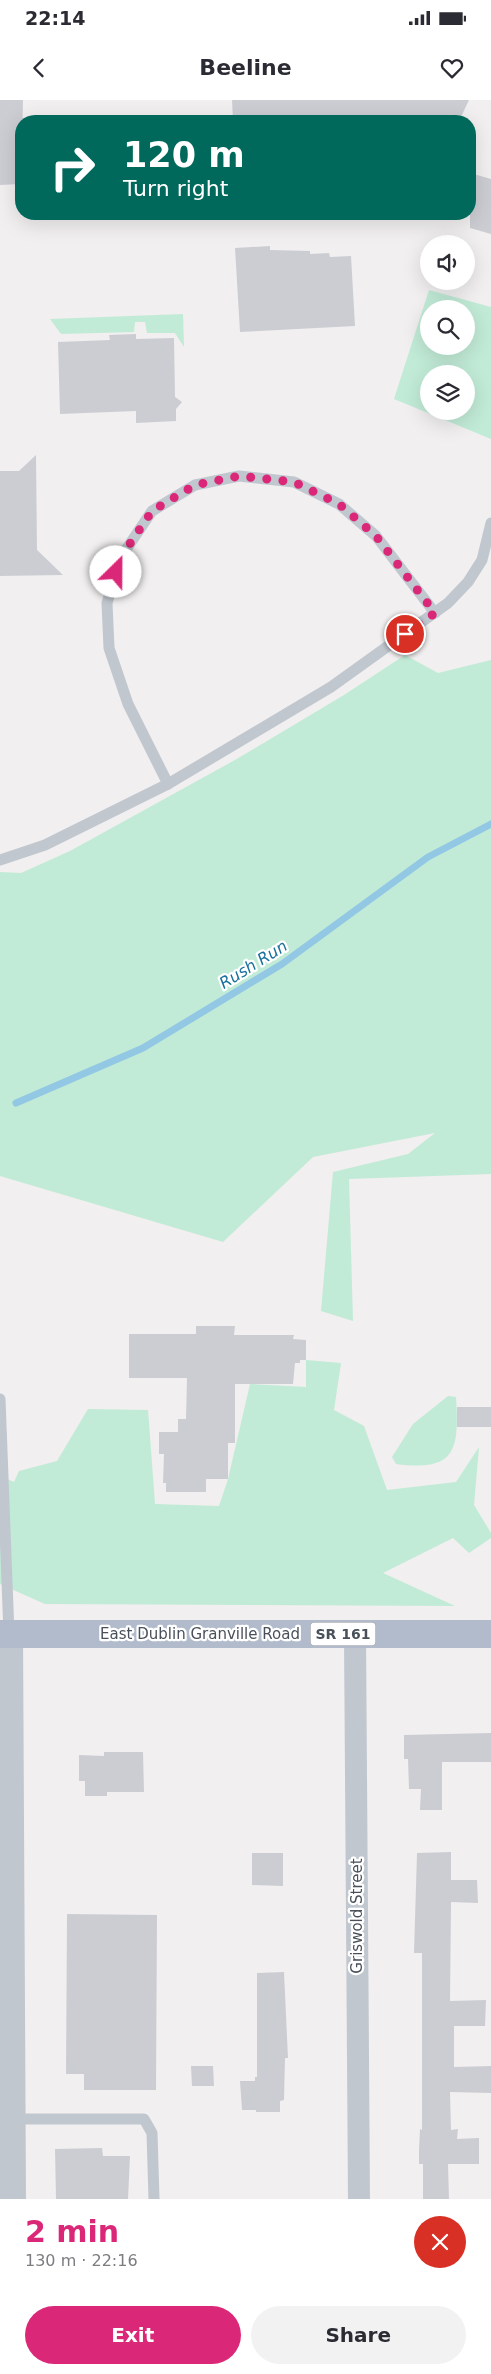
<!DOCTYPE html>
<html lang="en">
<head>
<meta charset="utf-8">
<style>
  :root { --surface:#fff; --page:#f2f2f3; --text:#2b2b33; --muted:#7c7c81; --accent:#db2777 }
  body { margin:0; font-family:"DejaVu Sans",sans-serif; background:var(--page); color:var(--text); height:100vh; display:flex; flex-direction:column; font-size:19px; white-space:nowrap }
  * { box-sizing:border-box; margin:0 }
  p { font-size:16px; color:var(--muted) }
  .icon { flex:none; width:28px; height:28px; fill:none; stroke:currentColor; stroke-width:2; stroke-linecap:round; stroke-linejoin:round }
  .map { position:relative; height:2099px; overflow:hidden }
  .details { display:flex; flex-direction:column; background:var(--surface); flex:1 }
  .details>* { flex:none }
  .guide { position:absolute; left:15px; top:15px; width:461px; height:105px; border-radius:20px; box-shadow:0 5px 20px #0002; background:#00695c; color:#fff; overflow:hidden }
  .tools { position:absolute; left:420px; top:135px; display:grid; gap:10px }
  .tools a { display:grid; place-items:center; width:55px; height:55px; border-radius:50%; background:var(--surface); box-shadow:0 5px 20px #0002; font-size:25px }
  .pin { position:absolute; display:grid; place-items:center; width:42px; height:42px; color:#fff; margin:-21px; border:2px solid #fff; border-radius:50%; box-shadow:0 1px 5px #0007 }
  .me { position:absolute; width:55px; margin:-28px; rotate:23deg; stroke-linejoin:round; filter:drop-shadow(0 0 4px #0008) }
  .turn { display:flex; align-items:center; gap:18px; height:105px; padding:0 25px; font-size:22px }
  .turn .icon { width:65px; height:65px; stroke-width:2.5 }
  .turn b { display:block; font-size:35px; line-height:42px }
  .round { display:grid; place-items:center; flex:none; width:52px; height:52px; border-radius:26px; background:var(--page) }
  .head { display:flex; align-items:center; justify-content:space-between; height:85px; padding:0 25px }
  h1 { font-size:30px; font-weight:700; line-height:38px; color:var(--accent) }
  .action { display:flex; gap:10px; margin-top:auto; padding:10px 25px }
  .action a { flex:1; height:58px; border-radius:30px; background:var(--accent); color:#fff; font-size:20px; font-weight:700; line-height:58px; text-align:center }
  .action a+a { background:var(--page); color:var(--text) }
  .status { display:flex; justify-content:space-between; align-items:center; height:35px; padding:0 25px; background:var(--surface); direction:ltr }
  .status svg { height:14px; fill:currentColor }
  header { display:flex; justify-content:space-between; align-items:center; height:65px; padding:0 25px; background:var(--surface); font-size:22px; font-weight:700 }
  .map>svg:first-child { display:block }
  .green { fill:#c1ebd7; fill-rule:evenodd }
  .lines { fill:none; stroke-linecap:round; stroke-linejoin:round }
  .stream { stroke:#92c8e4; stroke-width:7 }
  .building { fill:#cccdd3 }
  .service { stroke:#c1c7cf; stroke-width:11 }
  .minor { stroke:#c1c7cf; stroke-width:22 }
  .tertiary { stroke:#c1c7cf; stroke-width:28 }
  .primary { stroke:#b1bbcb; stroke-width:28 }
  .route { stroke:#db2777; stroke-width:9; stroke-dasharray:0 16.2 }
  .labels { text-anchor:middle; stroke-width:4.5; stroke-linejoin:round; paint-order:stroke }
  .shield { fill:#fff; stroke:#80848c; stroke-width:1 }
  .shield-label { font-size:14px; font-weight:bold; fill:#49505a }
  .street-label { font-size:15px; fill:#49505a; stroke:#fff }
  .water-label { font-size:16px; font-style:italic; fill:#19709d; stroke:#fff }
</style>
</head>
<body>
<div class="status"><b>22:14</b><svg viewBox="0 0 49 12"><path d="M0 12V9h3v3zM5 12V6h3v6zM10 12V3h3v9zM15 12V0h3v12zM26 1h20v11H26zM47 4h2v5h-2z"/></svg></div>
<header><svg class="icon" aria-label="back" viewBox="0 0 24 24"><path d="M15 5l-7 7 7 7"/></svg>Beeline<svg class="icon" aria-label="heart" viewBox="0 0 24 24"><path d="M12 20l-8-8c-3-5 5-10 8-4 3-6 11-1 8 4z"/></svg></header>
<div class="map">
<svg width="491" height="2099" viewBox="0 0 491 2099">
  <rect width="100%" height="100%" fill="#f1efef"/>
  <g class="green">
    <path d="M429 190 491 207V339L394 299ZM429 209H466V246H429ZM429 274H466V311H429Z"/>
    <path d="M183 214 184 247 175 233H147L145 222H135L134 232 61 234 50 219Z"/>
    <path d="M405 555 438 573 491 560V1074L349 1079 353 1221 321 1211 333 1072 408 1054 435 1033 313 1057 223 1142 0 1076V772L21 773 70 751 235 660 344 595Z"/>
    <path d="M306 1260 341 1263 334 1310 364 1326 387 1390 456 1382 479 1347 474 1405 491 1433V1438L469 1453 453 1438 383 1473 455 1506 45 1504 0 1484V1376L14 1382 19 1371 57 1361 88 1309 148 1310 155 1404 219 1406 228 1379 250 1284 306 1287Z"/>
    <path d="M448 1296 456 1297C459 1349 457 1372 396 1364L392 1357 413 1324Z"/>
  </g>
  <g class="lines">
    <path class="stream" d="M16 1003 143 948 282 864 428 757 491 724"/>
  </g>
  <g class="building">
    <path d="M0 0H23L21 84 0 85Z"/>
    <path d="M232 0H469L459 21H233Z"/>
    <path d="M470 73 491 79V134L470 128Z"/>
    <path d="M270 146V150L310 151V154L329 153 330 157 351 156 355 226 240 232 235 148Z"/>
    <path d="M136 234V239L174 238 175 297 182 302 176 309V321L136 323V311L60 314 58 242 110 240 109 235Z"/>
    <path d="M36 355 37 450 63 475 0 476V371H19Z"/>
    <path d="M196 1226H235L234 1235H294L293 1239 306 1240V1260H300V1263H295L293 1284H235V1343H228V1379H206V1392H166V1383H163L164 1354H159V1332H178V1319H186L187 1278H129V1234H196Z"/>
    <rect x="457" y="1307" width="34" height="20"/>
    <path d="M491 1633V1662H442V1710H420L421 1689H409L408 1659H404V1635Z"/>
    <path d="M104 1652H143L144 1692H107V1696H85V1681H79V1655L104 1656Z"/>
    <path d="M451 1752V1780H477L478 1803 451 1802 450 1901 486 1900 485 1926H454V1967L491 1966V1993L450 1992 451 2030 458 2029 457 2039 479 2038V2064H448L449 2099H423V2064H419V2050L420 2029 422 2030V1853H414L417 1753Z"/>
    <path d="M252 1753H283V1786L252 1785Z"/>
    <path d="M67 1814 157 1815 156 1990H84V1974H66Z"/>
    <path d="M284 1872 288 1958H285L284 2000 280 2001V2012H256V2010H242L240 1981H255V1977H257V1873Z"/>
    <path d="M191 1966H213L214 1986H192Z"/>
    <path d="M102 2048 103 2056H130L128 2099H56L55 2049Z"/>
  </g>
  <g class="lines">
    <g class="service">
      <path d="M168 684 128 604 109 548 107 503 121 457 152 411 195 385 239 376 294 382 339 404 376 436 435 513"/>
      <path d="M0 760 45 745 168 684 331 587 448 503 468 482 482 460 491 423"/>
      <path d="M0 1299 9 1534"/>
      <path d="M11 2019H144L152 2033 154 2099"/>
    </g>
    <path class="minor" d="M355 1534 359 2099"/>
    <path class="tertiary" d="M9 1534 12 2099"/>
    <path class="primary" d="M0 1534H491"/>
  </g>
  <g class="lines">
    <path class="route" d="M116 472 121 457 152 411 195 385 239 376 294 382 339 404 376 436 435 513 405 534"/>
  </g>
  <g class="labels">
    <rect class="shield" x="310.5" y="1522.5" width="65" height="23" rx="4"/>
    <g class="shield-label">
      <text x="343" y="1539">SR 161</text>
    </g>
    <g class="street-label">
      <text x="200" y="1539">East Dublin Granville Road</text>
      <text transform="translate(357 1816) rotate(-90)" y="5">Griswold Street</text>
    </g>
    <g class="water-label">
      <text transform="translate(253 864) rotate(-32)" y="6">Rush Run</text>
    </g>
  </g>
</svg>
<div class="tools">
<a><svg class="icon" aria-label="sound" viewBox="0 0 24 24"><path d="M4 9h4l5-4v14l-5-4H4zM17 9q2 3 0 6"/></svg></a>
<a><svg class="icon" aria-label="search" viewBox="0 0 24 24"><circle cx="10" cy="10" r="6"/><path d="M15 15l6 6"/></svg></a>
<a><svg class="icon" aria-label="layers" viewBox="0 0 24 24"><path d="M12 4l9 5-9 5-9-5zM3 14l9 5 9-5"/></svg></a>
</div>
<div class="pin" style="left:405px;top:534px;background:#d93025"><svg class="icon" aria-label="arrive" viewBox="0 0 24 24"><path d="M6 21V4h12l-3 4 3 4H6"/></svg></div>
<svg class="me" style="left:116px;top:472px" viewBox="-20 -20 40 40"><circle r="19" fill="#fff"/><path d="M0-13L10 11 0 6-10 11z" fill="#db2777"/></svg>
<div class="guide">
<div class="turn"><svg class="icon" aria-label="right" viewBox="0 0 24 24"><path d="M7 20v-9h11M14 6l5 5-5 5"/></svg><div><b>120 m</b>Turn right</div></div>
</div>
</div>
<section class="details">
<div class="head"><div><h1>2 min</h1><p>130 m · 22:16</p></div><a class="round" style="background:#d93025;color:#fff"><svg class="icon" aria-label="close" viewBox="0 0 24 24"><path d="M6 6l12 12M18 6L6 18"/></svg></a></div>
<div class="action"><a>Exit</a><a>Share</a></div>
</section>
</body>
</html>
